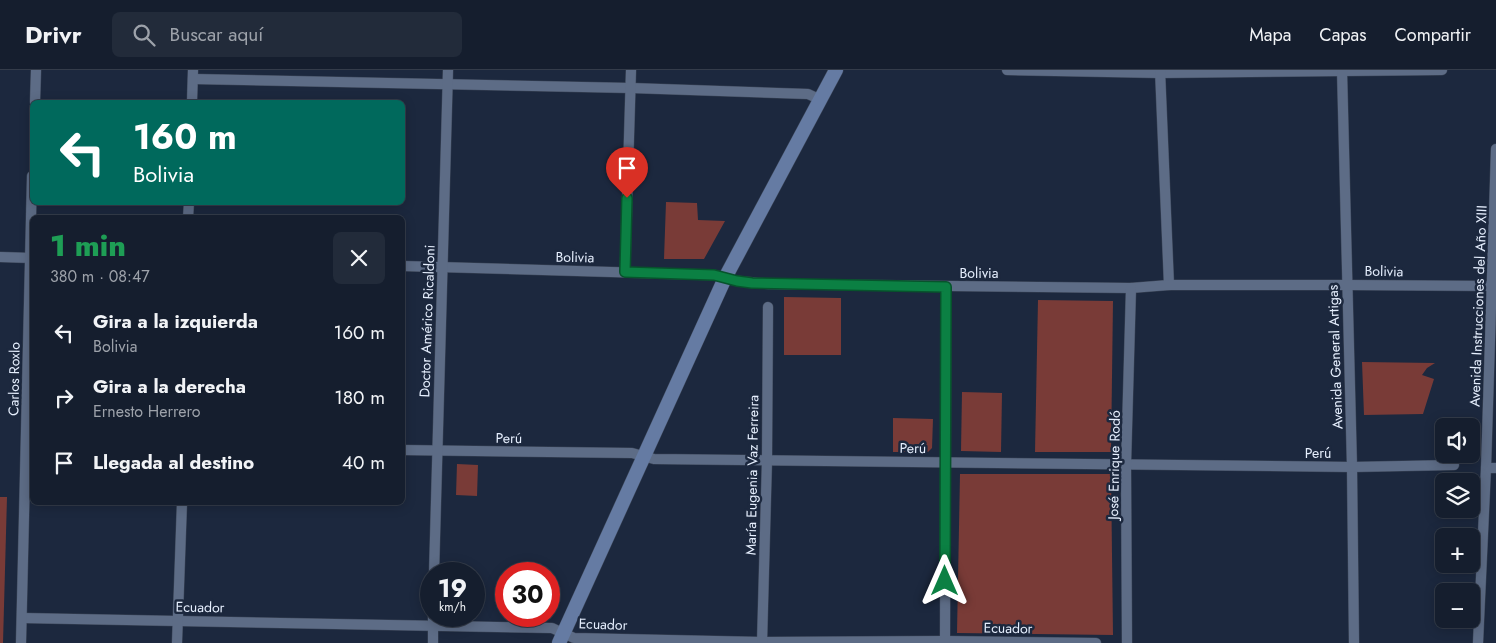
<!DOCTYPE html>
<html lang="es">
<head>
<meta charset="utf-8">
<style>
  :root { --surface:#151e2e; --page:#222b3a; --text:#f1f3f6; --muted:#9da2aa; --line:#343c4a }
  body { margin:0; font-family:Jost,sans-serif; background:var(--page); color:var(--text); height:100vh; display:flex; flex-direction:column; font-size:19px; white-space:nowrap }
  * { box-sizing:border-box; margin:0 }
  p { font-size:16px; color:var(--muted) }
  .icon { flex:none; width:28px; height:28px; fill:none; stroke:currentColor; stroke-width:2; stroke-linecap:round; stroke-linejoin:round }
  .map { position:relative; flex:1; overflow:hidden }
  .side { position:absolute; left:30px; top:145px; width:375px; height:290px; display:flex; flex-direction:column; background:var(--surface); border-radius:8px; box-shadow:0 2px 12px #0003,0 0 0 1px var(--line) }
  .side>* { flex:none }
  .banner { position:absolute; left:30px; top:30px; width:375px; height:105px; border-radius:8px; box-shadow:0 2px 12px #0003,0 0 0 1px var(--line); background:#00695c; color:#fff; overflow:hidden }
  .fabs { position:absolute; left:1435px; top:348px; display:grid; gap:10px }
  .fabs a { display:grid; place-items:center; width:45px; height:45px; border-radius:8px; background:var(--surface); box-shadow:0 2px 12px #0003,0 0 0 1px var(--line); font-size:25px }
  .speed { position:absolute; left:420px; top:492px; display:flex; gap:10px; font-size:25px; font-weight:700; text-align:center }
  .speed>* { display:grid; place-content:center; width:65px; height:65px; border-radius:50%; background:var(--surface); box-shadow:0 2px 12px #0003,0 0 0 1px var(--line); line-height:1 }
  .speed small { font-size:12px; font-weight:400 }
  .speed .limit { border:8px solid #d22; background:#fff; color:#111 }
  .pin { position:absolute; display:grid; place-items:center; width:42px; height:42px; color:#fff; margin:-51px -21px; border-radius:50% 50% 50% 0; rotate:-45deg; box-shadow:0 0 5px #0007 }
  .pin .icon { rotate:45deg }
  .me { position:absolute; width:55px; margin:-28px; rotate:0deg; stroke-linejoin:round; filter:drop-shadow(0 0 4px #0008) }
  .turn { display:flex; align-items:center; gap:18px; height:105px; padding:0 20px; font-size:22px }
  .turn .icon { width:65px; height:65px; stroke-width:2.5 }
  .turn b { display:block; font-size:35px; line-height:42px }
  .round { display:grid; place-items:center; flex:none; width:52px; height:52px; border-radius:8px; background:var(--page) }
  .summary { display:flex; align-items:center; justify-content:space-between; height:85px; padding:0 20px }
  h1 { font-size:30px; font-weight:800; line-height:38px; color:#1e9e55 }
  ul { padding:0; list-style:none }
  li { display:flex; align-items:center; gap:15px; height:65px; padding:0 20px }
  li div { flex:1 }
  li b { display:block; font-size:19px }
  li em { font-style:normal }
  header { display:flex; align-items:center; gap:30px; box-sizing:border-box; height:70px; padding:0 25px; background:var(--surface); border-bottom:1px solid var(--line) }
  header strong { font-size:24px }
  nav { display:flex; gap:28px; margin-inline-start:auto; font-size:18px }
  .search { width:350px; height:45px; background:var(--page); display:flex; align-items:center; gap:12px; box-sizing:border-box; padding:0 18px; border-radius:8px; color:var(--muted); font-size:19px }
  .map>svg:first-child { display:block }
  .green { fill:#793b37 }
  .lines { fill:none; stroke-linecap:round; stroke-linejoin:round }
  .street-casing { stroke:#3c4658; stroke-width:11 }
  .secondary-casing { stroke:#3c4658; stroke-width:15 }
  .street { stroke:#5d6c86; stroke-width:10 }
  .secondary { stroke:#657ba3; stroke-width:14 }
  .route-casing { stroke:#07532c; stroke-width:12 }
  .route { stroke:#0b8043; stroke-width:9 }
  .labels { text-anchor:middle; stroke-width:5; stroke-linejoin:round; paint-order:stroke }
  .street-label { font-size:14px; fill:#e6effe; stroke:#1c283e }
</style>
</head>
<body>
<header>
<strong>Drivr</strong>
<div class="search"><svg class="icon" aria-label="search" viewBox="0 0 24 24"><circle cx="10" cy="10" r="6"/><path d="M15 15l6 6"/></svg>Buscar aquí</div>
<nav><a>Mapa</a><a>Capas</a><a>Compartir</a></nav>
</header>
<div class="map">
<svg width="1496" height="573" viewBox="0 0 1496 573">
  <rect width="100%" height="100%" fill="#1c283e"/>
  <g class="green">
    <path d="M666 132 697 133 698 150 725 151 704 189H664Z"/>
    <path d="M784 227 841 228V285H784Z"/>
    <path d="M1038 230 1113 231 1111 382H1035Z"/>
    <path d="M1362 292 1435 293 1427 298 1422 305 1434 309 1423 344 1364 345Z"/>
    <path d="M962 322 1002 323 1001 382 961 381Z"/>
    <path d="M893 348 933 349 932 378 928 382H893Z"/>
    <path d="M457 394 478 395 477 426 456 425Z"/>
    <path d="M960 404H1111L1113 565 957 563Z"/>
    <path d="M0 427H7L3 573H0Z"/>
  </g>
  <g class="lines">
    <g class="street-casing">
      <g id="street">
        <path d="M1007 0 1160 3 1442 0"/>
        <path d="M1160 0 1169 215"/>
        <path d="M1342 0 1352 397 1354 573"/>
        <path d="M193 9 631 18 808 24 819 29"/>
        <path d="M35 32 36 0"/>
        <path d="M192 32 193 0"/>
        <path d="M188 148 189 132"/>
        <path d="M0 187 32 188"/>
        <path d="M402 196 714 205 737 211 769 214 1131 218 1169 215H1346L1496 216"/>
        <path d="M625 202 631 0"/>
        <path d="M402 380 632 383 654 389 1352 397 1454 395"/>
        <path d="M1486 398H1496"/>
        <path d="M434 504 448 0"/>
        <path d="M22 548 552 558 574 568 762 572 945 571 1096 573"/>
        <path d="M21 573 32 106"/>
        <path d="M177 573 182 432"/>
        <path d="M433 573V546"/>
        <path d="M762 573 767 390 768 237"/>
        <path d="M945 573 946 217"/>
        <path d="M1127 573 1126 395 1131 218"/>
        <path d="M1478 573 1486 398 1496 79"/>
      </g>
    </g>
    <g class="secondary-casing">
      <path id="secondary" d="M559 573 725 208 836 0"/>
    </g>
    <use href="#street" class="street"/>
    <use href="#secondary" class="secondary"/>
  </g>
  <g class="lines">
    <g class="route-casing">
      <path id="route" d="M627 128 625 202 714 205 737 211 752 213 946 217 945 511"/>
    </g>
    <use href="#route" class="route"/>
  </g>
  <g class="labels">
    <g class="street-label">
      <text transform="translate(575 187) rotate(1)" y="5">Bolivia</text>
      <text transform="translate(1384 201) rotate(1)" y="5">Bolivia</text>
      <text x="979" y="208">Bolivia</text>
      <text transform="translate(1478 236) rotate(-88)" y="5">Avenida Instrucciones del Año XIII</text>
      <text transform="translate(427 251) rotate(-88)" y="5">Doctor Américo Ricaldoni</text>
      <text transform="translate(1335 287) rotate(-92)" y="5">Avenida General Artigas</text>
      <text transform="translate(14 309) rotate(-89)" y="5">Carlos Roxlo</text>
      <text transform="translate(509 368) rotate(1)" y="5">Perú</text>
      <text transform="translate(913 378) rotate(1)" y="5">Perú</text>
      <text x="1318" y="388">Perú</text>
      <text transform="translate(1114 395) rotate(-89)" y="5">José Enrique Rodó</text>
      <text transform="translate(752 405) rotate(-89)" y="5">María Eugenia Vaz Ferreira</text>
      <text transform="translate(200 537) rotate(1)" y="5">Ecuador</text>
      <text transform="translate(603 554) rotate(2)" y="5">Ecuador</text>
      <text transform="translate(1008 558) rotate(1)" y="5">Ecuador</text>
    </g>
  </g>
</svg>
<div class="fabs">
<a><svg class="icon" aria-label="sound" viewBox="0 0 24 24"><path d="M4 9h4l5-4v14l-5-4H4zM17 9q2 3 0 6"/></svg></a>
<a><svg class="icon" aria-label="layers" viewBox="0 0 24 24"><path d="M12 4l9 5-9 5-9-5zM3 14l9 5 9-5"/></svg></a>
<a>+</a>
<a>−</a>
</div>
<div class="speed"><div>19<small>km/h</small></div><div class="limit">30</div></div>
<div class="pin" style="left:627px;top:128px;background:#d93025"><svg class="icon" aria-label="arrive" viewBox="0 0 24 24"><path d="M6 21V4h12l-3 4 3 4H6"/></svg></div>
<svg class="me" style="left:945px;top:511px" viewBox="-20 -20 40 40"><path d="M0-17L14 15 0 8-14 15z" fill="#0b8043" stroke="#fff" stroke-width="4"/></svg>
<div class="banner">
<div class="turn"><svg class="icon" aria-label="left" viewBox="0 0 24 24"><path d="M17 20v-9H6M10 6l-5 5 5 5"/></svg><div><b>160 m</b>Bolivia</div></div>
</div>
<section class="side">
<div class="summary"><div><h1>1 min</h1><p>380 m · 08:47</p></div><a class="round"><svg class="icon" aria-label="close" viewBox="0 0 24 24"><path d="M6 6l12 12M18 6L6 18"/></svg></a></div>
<ul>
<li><svg class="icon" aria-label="left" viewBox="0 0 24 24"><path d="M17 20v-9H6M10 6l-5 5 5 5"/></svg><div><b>Gira a la izquierda</b><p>Bolivia</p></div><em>160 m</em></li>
<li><svg class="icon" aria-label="right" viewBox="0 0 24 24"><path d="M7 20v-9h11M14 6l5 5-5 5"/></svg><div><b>Gira a la derecha</b><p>Ernesto Herrero</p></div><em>180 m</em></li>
<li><svg class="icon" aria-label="arrive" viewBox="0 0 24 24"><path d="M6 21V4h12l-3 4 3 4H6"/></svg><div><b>Llegada al destino</b></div><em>40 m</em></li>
</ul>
</section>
</div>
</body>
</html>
